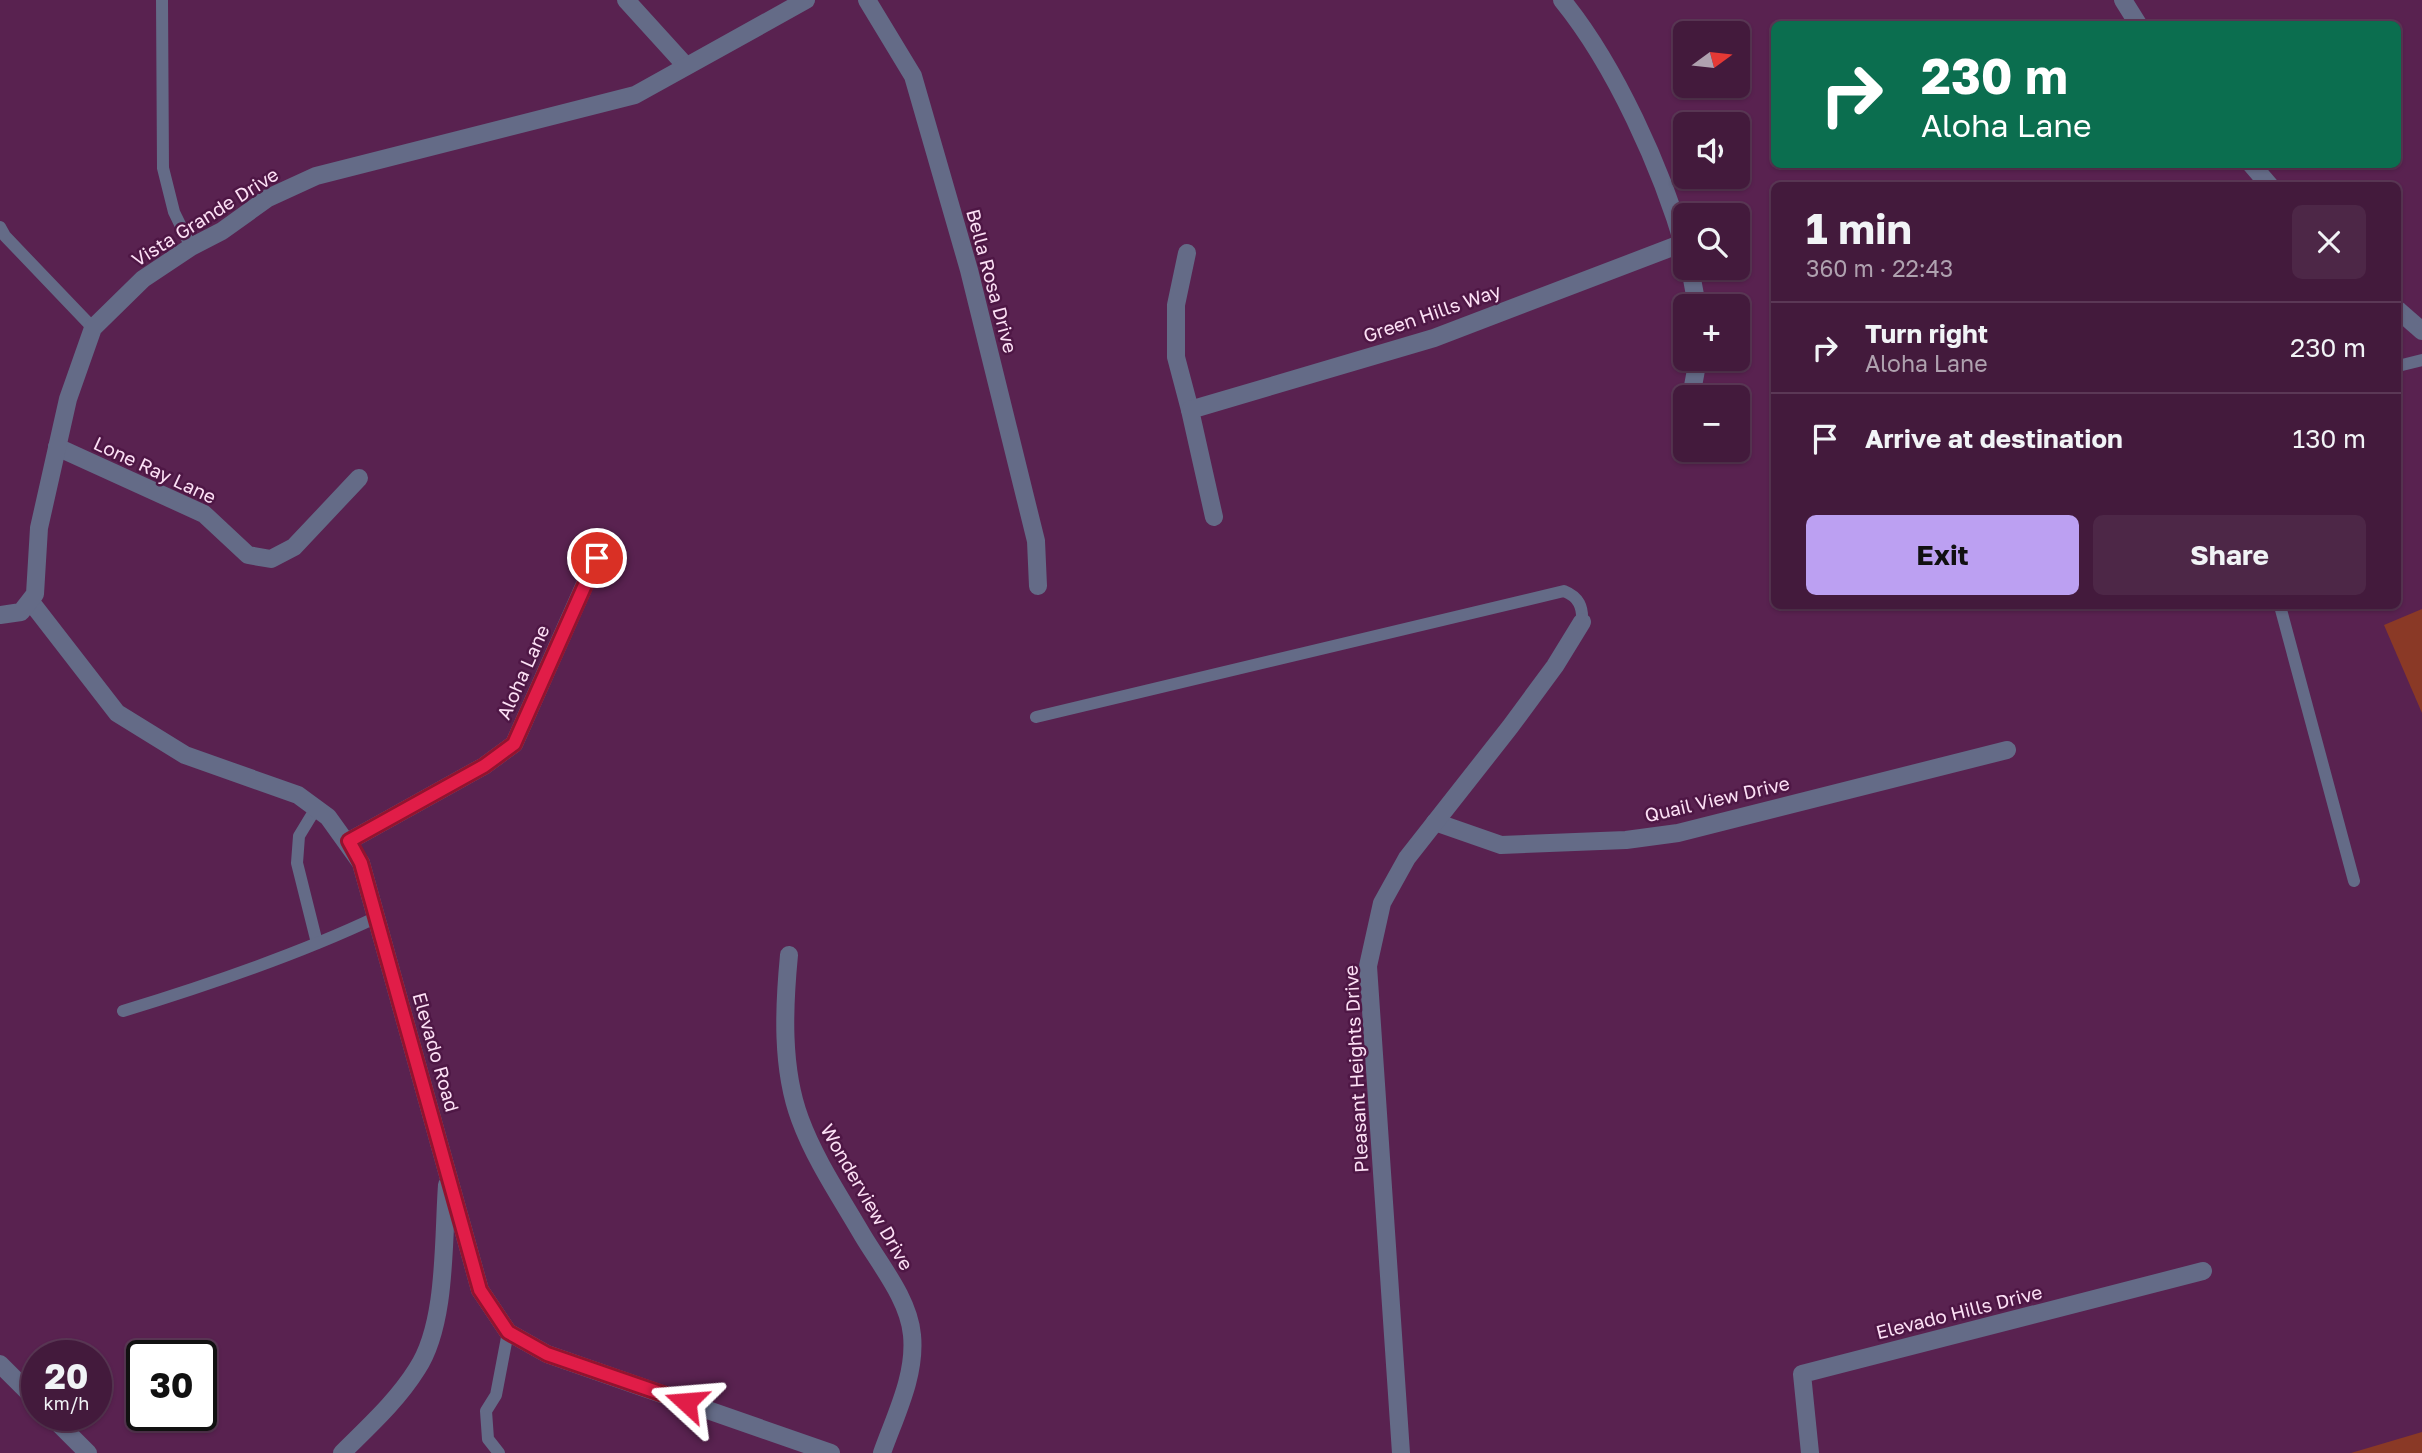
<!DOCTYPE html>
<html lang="en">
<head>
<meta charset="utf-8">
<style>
  :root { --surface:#431a3c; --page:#4d2747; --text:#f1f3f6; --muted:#afa1af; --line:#5b3856; --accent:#bca0f2 }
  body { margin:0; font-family:"Golos Text",sans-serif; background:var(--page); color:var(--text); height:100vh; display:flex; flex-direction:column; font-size:26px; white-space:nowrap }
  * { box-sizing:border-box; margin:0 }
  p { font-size:23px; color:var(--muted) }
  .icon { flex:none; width:38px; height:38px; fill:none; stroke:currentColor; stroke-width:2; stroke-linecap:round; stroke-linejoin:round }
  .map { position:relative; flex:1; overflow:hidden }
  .side { position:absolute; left:1771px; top:182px; width:630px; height:427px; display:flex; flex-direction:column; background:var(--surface); border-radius:10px; box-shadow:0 2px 5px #0004,0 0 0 2px var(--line) }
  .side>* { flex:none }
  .banner { position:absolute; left:1771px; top:21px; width:630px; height:147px; border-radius:10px; box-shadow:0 2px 5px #0004,0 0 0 2px var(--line); background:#0b6e4f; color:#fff; overflow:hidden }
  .needle { width:46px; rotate:75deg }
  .buttons { position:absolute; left:1673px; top:21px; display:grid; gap:14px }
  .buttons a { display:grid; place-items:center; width:77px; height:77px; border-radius:10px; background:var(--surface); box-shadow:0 2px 5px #0004,0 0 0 2px var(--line); font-size:35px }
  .speed { position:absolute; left:21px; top:1340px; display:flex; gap:14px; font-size:35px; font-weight:700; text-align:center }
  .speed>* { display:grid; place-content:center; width:91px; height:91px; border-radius:50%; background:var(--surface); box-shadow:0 2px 5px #0004,0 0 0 2px var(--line); line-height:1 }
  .speed small { font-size:18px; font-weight:400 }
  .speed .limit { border:4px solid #111; border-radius:10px; background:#fff; color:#111 }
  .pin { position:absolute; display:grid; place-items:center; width:60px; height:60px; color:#fff; margin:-30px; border:4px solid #fff; border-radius:50%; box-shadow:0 2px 7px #0007 }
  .me { position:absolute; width:77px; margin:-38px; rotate:289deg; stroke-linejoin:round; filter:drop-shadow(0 0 5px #0008) }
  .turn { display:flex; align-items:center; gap:24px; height:147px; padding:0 35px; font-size:32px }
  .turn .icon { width:91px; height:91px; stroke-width:2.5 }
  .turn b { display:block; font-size:49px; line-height:60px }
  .round { display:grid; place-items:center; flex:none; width:74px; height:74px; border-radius:10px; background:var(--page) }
  .head { display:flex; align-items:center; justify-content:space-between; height:119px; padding:0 35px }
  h1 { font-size:42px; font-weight:700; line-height:52px }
  .primary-button { display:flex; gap:14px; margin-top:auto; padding:14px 35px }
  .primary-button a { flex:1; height:80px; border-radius:10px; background:var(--accent); color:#111; font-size:28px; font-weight:700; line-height:80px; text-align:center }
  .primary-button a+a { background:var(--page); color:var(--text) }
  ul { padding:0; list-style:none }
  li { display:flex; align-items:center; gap:21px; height:91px; padding:0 35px; border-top:2px solid var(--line) }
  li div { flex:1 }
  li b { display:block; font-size:26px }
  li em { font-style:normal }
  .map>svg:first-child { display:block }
  .green { fill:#8a3926 }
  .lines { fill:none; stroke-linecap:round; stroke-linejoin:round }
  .service { stroke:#646b87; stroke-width:12 }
  .minor { stroke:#646b87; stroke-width:18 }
  .tertiary { stroke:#646b87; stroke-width:18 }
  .route-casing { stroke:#92132f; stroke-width:18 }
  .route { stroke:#e11d48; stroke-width:12 }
  .labels { text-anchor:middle; stroke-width:5; stroke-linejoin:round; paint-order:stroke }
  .street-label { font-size:19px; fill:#fce0f5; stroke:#4e1745 }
</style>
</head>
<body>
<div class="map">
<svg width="2422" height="1453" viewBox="0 0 2422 1453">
  <rect width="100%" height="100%" fill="#592250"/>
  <g class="green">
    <path d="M2422 609V713L2384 625Z"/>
    <path d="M2422 1432V1453H2351Z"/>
  </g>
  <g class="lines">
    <g class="service">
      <path d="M162 0 163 168 174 212 191 247"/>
      <path d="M0 227 5 236 93 328"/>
      <path d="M2398 366 2422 360"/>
      <path d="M2280 606 2354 881"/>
      <path d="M1036 717 1564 591C1579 597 1583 607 1582 622"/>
      <path d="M316 808 299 836 297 863 317 943"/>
      <path d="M123 1011C208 985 297 955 377 917"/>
      <path d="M499 1453 488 1439 486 1411 496 1395 508 1332"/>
    </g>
    <g class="minor">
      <path d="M626 0 686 66"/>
      <path d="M867 0 913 76 969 270 1036 541 1038 586"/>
      <path d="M1562 0C1615 65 1662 169 1685 250"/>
      <path d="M2123 0 2138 24"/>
      <path d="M2251 164 2270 186"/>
      <path d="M1187 253 1176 305V357L1190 410"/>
      <path d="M1690 268 1697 306"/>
      <path d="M2398 310 2422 331"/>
      <path d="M1691 397 1698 359"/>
      <path d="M57 447 204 514 248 555 271 559 294 547 359 478"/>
      <path d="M1214 517 1190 410 1434 338 1683 243"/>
      <path d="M31 602 117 713 185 755 298 795 328 817 361 863 480 1290 508 1332 547 1354 831 1453"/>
      <path d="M1435 822 1501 845 1626 840 1678 833 2007 750"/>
      <path d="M349 841 484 766 514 744 597 557"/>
      <path d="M789 955C784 1007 781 1068 800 1119 815 1160 841 1198 863 1236 881 1266 909 1300 912 1335 916 1376 895 1416 882 1453"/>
      <path d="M0 1364 37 1401"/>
      <path d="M51 1416 88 1453"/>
      <path d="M342 1453C369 1426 397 1401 417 1369 447 1324 443 1239 447 1185"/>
      <path d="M1401 1453 1368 966 1382 903 1407 858 1510 727 1555 666 1582 622"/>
      <path d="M1810 1453 1802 1374 2203 1271"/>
    </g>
    <path class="tertiary" d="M0 615 21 612 35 594 39 528 68 399 93 328 143 279 191 247 222 231 268 198 316 176 635 95 806 0"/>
  </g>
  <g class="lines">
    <g class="route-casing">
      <path id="route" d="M597 558 514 744 484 766 349 841 361 863 480 1290 508 1332 547 1354 686 1402"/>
    </g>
    <use href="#route" class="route"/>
  </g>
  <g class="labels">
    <g class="street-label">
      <text transform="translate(205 217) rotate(-32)" y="7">Vista Grande Drive</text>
      <text transform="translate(992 281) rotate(75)" y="7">Bella Rosa Drive</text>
      <text transform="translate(1432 313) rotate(-19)" y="7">Green Hills Way</text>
      <text transform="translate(155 470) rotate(25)" y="7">Lone Ray Lane</text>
      <text transform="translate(523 672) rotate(-66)" y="7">Aloha Lane</text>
      <text transform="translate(1717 799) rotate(-13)" y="7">Quail View Drive</text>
      <text transform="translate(436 1052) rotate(74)" y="7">Elevado Road</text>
      <text transform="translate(1356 1069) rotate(-93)" y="7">Pleasant Heights Drive</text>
      <text transform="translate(867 1197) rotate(60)" y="7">Wonderview Drive</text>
      <text transform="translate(1959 1312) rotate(-14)" y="7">Elevado Hills Drive</text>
    </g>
  </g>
</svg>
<div class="buttons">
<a><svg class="needle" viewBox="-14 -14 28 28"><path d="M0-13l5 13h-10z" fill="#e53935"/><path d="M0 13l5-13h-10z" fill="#afa1af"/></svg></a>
<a><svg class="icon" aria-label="sound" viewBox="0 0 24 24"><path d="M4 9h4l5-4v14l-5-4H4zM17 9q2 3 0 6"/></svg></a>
<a><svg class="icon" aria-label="search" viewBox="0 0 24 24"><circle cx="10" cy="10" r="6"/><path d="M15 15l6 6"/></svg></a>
<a>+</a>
<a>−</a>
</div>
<div class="speed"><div>20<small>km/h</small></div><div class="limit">30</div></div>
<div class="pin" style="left:597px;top:558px;background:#d93025"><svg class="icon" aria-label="arrive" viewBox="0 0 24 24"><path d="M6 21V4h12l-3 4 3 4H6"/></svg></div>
<svg class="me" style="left:686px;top:1402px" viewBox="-20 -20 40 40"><path d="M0-17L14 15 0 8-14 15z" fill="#e11d48" stroke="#fff" stroke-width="4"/></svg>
<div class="banner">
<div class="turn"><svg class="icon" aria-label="right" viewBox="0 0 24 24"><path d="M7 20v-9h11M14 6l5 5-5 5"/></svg><div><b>230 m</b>Aloha Lane</div></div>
</div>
<section class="side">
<div class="head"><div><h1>1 min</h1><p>360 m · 22:43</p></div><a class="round"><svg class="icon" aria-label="close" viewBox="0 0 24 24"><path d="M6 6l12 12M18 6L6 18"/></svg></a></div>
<ul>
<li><svg class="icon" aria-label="right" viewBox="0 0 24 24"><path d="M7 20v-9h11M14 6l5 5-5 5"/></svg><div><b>Turn right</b><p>Aloha Lane</p></div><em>230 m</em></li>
<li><svg class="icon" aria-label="arrive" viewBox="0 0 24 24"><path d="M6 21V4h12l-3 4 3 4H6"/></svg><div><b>Arrive at destination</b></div><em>130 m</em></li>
</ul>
<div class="primary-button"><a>Exit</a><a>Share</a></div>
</section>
</div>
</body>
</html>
